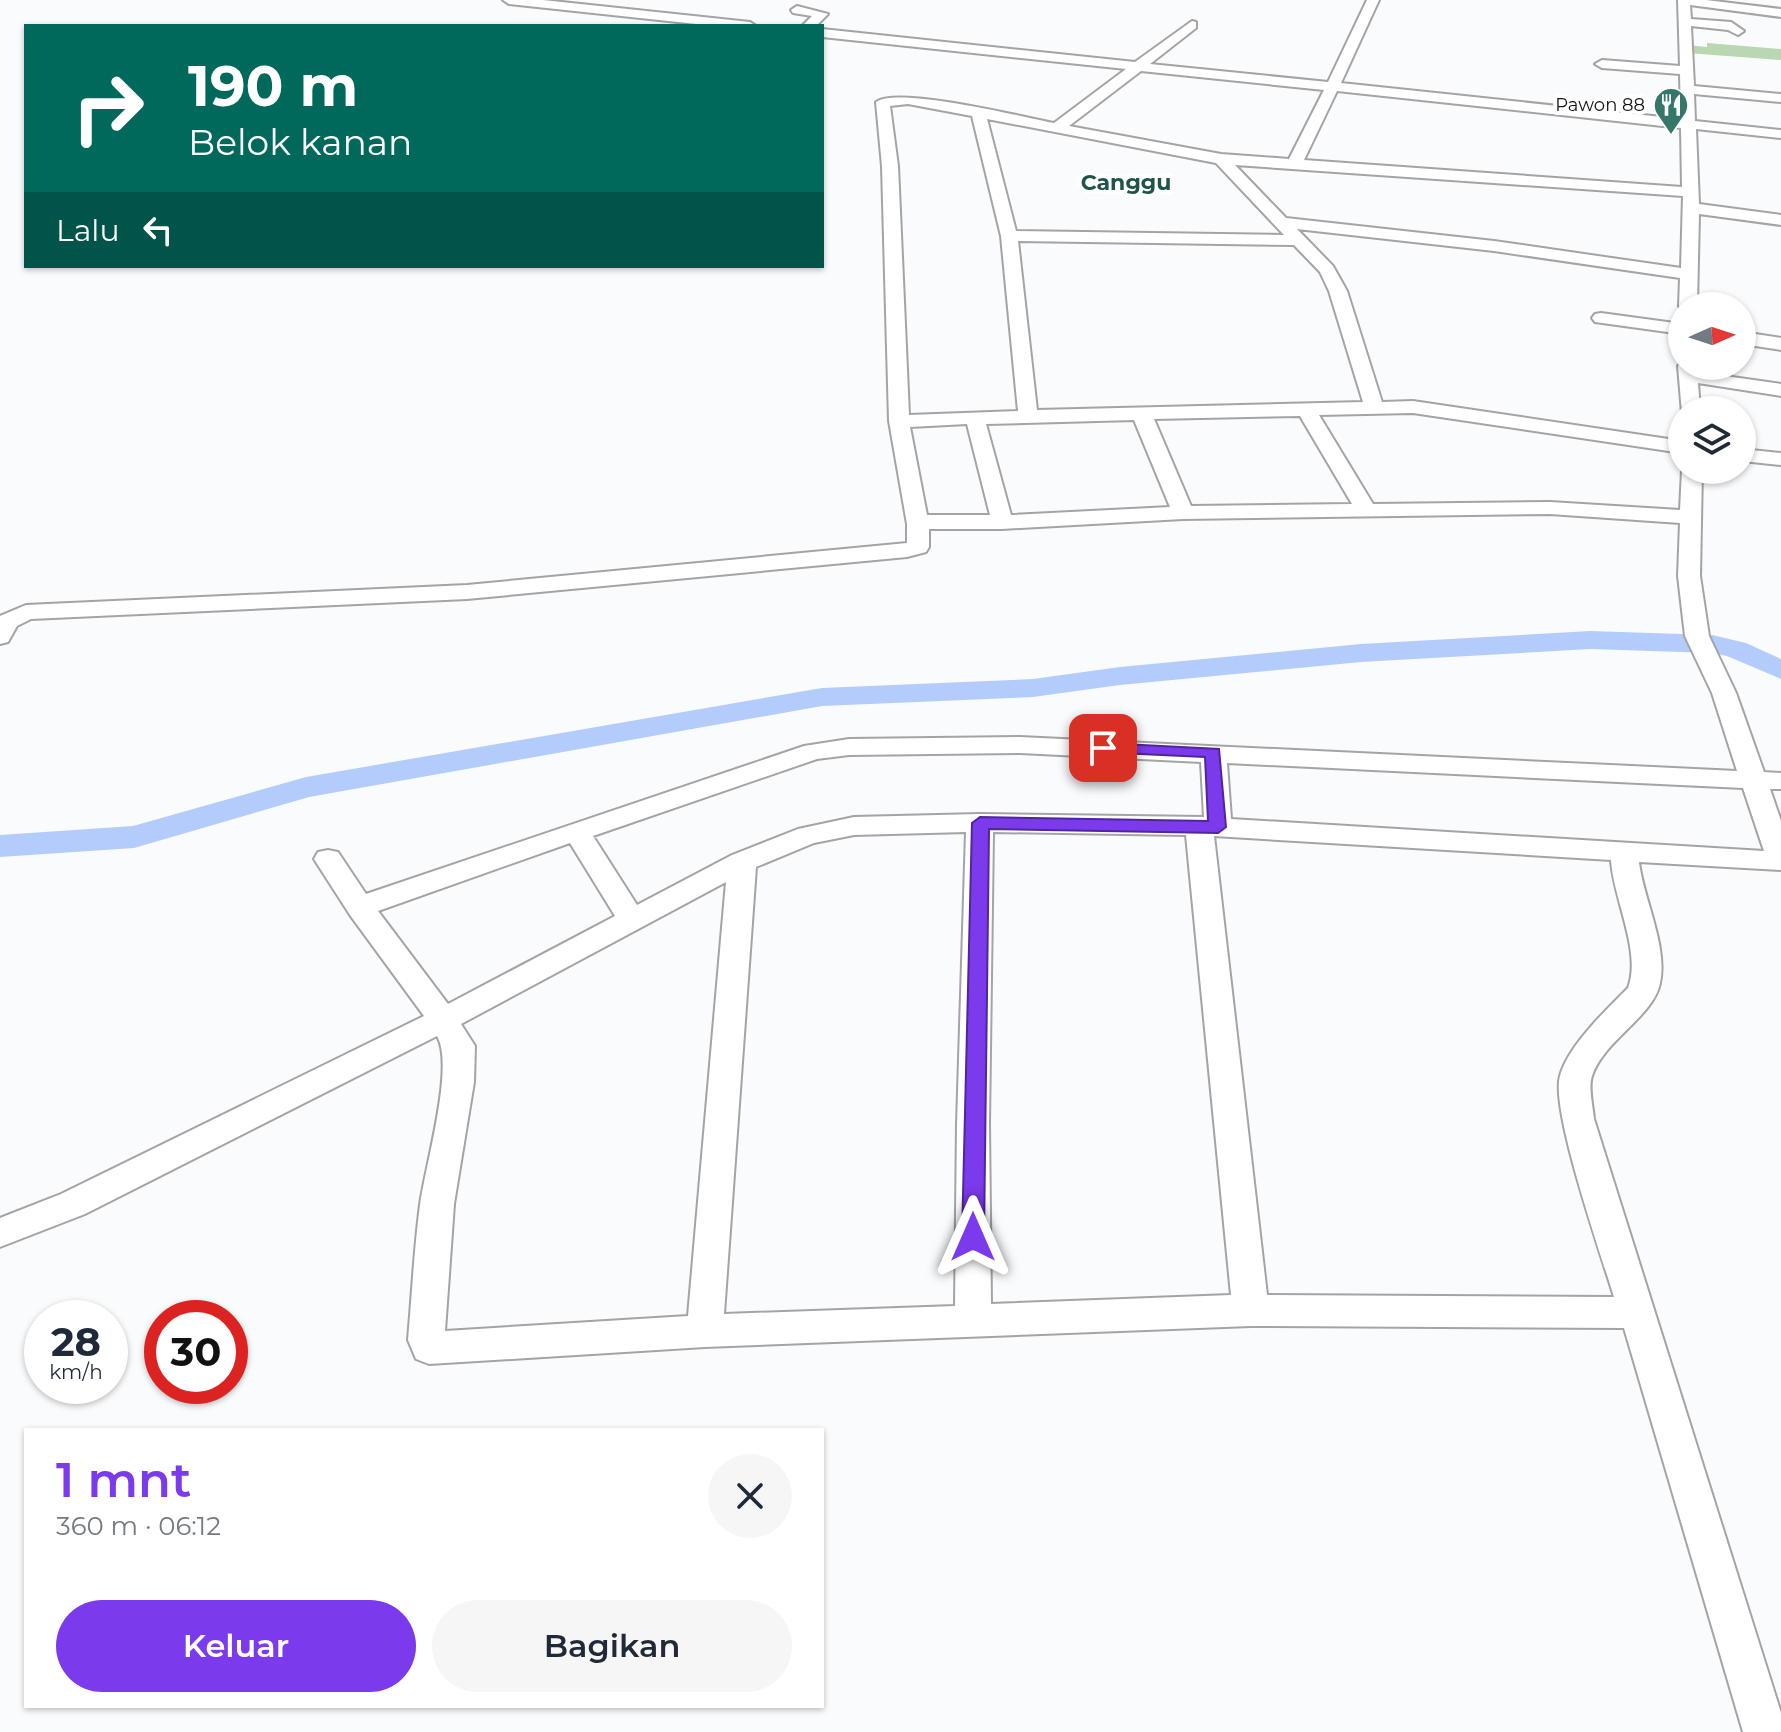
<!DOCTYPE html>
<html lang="id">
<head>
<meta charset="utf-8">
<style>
  :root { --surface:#fff; --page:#f6f6f7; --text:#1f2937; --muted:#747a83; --accent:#7c3aed }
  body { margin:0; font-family:Montserrat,sans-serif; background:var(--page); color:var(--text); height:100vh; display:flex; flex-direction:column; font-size:30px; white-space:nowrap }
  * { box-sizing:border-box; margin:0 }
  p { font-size:26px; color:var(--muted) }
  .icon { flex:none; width:44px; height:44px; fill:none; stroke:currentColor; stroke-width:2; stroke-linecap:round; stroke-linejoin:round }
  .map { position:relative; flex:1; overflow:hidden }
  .details { position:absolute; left:24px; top:1428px; width:800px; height:280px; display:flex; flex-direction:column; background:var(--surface); border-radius:0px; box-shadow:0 2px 6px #0004 }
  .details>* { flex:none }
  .guide { position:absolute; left:24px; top:24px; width:800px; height:244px; border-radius:0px; box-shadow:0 2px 6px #0004; background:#00695c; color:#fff; overflow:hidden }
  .needle { width:52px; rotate:87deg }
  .fabs { position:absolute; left:1668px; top:292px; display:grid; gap:16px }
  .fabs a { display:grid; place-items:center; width:88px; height:88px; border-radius:50%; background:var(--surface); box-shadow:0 2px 6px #0004; font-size:40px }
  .speed { position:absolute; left:24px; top:1300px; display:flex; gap:16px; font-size:40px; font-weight:700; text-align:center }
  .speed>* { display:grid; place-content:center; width:104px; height:104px; border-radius:50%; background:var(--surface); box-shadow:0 2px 6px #0004; line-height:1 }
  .speed small { font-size:20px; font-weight:400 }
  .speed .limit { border:12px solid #d22; background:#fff; color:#111 }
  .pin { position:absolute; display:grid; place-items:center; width:68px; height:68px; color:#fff; margin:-34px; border-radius:16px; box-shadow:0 4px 12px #0006 }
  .me { position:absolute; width:88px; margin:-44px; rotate:0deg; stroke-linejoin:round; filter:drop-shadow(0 0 6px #0008) }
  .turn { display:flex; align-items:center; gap:28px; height:168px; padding:0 32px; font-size:36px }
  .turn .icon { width:104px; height:104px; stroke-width:2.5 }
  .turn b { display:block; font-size:56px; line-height:68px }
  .then { display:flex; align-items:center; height:76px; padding:0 32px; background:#0003; gap:16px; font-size:30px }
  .round { display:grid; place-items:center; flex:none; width:84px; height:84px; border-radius:42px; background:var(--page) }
  .overview { display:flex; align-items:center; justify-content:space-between; height:136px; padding:0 32px }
  h1 { font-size:48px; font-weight:600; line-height:60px; color:var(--accent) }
  .cta { display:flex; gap:16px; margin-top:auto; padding:16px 32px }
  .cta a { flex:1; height:92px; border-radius:48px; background:var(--accent); color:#fff; font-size:32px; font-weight:600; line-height:92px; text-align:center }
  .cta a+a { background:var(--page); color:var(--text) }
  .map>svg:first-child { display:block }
  .green { fill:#b9d7b0 }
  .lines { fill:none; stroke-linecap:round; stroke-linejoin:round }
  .river { fill:#b3ccfc; fill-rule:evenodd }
  .minor-casing { stroke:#a4a4a6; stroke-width:4 }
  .minor { fill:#fff; fill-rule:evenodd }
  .route { fill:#7c3aed; stroke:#51269a; stroke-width:2 }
  .labels { text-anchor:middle; stroke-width:8; stroke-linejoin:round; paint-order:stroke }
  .far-poi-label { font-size:18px; fill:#141415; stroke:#fff; text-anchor:end }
  .far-quarter-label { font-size:22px; font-weight:bold; fill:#1e5449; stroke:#fff }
</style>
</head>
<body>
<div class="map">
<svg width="1781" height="1732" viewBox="0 0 1781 1732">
  <rect width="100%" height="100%" fill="#fafbfd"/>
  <path class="green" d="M1707 43 1781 49V60L1687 53 1686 45 1707 47Z"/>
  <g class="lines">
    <path class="river" d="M1590 631 1712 635 1746 643 1781 659V679L1727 656 1712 653 1590 649 1361 662 1120 685 1033 697 822 706 309 797 134 848 0 857V835L133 826 306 777 822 688 1033 679 1120 667 1361 644Z"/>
    <g class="minor-casing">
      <g id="minor">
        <path d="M503 0H543L750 22 756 26H715L509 4Z"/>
        <path d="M1367 0H1379L1341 83 1681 119 1680 74 1602 68 1595 64 1602 60 1680 66 1678 0H1706L1781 9V17L1690 5 1691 19 1731 22 1744 31 1738 35 1728 30 1691 26 1694 86 1781 94V102L1694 94 1695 121 1781 130V138L1696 129 1699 204 1781 215V225L1699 214 1697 306H1682V310L1679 306 1680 278 1494 251 1297 229 1333 266 1347 291 1382 402 1413 401 1682 441V453L1413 413 1319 415 1373 504 1550 502 1680 510 1682 470H1702L1700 576 1709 636 1736 693 1764 772 1781 773V789H1770L1781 821V870L1639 862C1643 898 1668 946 1660 983 1654 1016 1604 1040 1592 1076 1588 1087 1593 1107 1594 1119L1781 1713V1732H1743L1624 1328 1251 1326 705 1347 429 1364 416 1359 408 1340C412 1295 414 1250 420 1205 425 1167 455 1066 437 1036L85 1214 0 1247V1218L61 1194 424 1016 350 915 314 859 318 852 328 850 338 852 366 894 804 746 849 739 1020 737 1737 771 1712 693 1685 636 1678 576 1680 523 1550 514 1183 519 1002 529H929V547L926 552 907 557 467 599 31 619 17 626 8 642 0 644V616L26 605 467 585 907 543V524L889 421 882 166 876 102C897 86 1023 117 1054 123L1126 69 822 37V29L1135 62 1192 21 1196 22V28L1150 64 1328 82ZM1141 71 1324 90 1289 159 1221 154 1069 126ZM1337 91 1681 128 1682 187 1304 160ZM908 104 972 116 1001 236 1018 411 909 415 898 166 890 106ZM987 119 1216 163 1284 235 1016 231ZM1235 165 1683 196 1681 268 1494 241 1286 218ZM1018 241 1294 245 1320 272 1329 291 1363 402 1037 410ZM1300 416 1352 504 1191 506 1154 419ZM1134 420 1170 507 1011 515 986 424ZM967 424 990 515H927L910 427ZM1020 753 1201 762 1204 817 980 814 854 817 798 829 732 855 637 905 593 836 817 759 849 755ZM1227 763 1743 788 1764 851 1231 819ZM966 832 957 1124 955 1306 724 1314 756 867 814 843 854 835ZM993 832 1186 835 1231 1295 991 1304 989 1124ZM1214 836 1611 860C1613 898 1642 952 1628 988 1606 1010 1568 1046 1560 1076 1550 1109 1602 1257 1614 1297L1267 1295ZM570 843 615 916 448 1004 378 911ZM726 882 688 1316 445 1331 454 1204 474 1082 475 1046 461 1024Z"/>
        <path d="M797 6 828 14 816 26H802L812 16 793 13 791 10Z"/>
        <path d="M1601 313 1682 324V334L1595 322 1592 318 1595 314Z"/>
        <path d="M1742 332 1781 338V350L1742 344Z"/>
        <path d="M1682 362V366H1696L1697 372 1781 384V396L1698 383 1700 410H1682V413L1678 366Z"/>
        <path d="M1742 449 1781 453V465L1742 461Z"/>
      </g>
    </g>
    <use href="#minor" class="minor"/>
  </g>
  <path class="route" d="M1103 743 1219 749 1226 827 1218 833 989 829 984 1237 981 1244 973 1247 965 1244 962 1237 972 823 980 817 1208 821 1205 757 1097 752 1095 748Z"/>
  <defs>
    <g id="restaurant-pin" transform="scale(1.8)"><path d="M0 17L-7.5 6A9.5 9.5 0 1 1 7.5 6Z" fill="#35786a" stroke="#fff"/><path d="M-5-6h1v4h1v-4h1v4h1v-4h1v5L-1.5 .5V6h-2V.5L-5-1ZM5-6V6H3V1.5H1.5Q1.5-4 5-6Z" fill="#fff"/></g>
  </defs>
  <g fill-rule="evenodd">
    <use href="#restaurant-pin" x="1671" y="105"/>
  </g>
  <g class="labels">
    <g class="far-poi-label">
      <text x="1645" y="111">Pawon 88</text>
    </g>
    <g class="far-quarter-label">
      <text x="1126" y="190">Canggu</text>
    </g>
  </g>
</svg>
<div class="fabs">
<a><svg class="needle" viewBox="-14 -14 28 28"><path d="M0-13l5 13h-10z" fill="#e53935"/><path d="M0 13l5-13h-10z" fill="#747a83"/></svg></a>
<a><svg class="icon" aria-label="layers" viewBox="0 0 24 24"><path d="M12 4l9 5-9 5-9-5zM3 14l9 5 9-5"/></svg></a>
</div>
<div class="speed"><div>28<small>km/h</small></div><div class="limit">30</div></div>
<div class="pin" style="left:1103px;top:748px;background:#d93025"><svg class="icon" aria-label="arrive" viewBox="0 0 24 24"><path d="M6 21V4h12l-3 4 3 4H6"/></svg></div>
<svg class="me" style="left:973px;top:1237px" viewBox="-20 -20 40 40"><path d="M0-17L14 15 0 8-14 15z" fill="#7c3aed" stroke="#fff" stroke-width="4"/></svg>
<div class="guide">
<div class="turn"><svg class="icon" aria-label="right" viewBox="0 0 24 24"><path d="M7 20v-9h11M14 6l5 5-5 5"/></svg><div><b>190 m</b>Belok kanan</div></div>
<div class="then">Lalu<svg class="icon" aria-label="left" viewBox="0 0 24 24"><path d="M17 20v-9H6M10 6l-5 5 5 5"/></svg></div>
</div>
<section class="details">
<div class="overview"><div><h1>1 mnt</h1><p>360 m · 06:12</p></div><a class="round"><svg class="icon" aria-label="close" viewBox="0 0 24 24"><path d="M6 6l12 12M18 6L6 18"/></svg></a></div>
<div class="cta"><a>Keluar</a><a>Bagikan</a></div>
</section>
</div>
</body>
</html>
